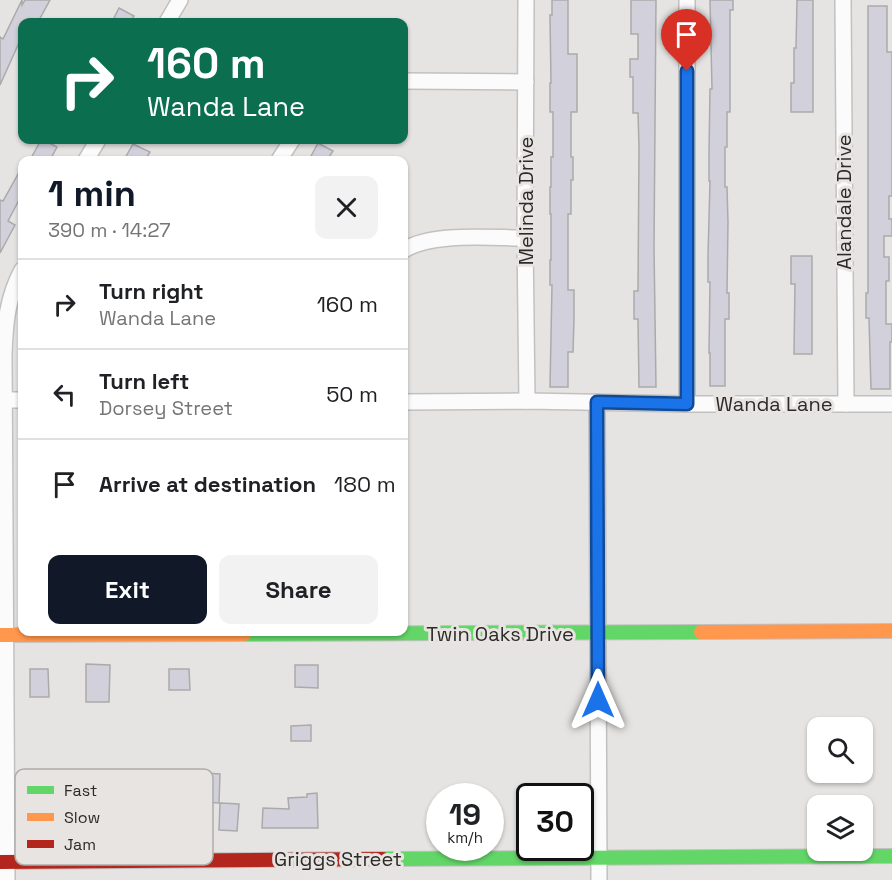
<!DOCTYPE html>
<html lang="en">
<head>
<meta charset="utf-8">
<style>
  :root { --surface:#fff; --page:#f2f2f2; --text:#202124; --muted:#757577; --line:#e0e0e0; --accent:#111827 }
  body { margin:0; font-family:"Space Grotesk",sans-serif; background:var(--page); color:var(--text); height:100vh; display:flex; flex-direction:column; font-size:22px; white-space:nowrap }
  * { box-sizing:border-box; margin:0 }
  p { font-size:20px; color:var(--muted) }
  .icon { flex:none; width:33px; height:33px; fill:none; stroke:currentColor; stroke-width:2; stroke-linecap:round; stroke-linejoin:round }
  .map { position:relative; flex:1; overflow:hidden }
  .panel { position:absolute; left:18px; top:156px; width:390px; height:480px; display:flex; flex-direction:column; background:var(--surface); border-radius:12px; box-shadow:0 2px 4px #0004 }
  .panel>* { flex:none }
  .banner { position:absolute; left:18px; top:18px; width:390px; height:126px; border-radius:12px; box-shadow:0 2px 4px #0004; background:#0b6e4f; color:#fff; overflow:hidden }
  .buttons { position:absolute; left:807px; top:717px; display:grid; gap:12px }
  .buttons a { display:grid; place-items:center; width:66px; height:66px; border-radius:12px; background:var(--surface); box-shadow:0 2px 4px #0004; font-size:30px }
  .speed { position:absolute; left:426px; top:783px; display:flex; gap:12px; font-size:30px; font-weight:700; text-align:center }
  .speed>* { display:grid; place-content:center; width:78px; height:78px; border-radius:50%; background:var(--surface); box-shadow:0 2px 4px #0004; line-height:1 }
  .speed small { font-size:15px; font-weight:400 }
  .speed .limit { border:3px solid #111; border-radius:9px; background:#fff; color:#111 }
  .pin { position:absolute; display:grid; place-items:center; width:51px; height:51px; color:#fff; margin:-62px -26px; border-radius:50% 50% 50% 0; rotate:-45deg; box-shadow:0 0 6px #0007 }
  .pin .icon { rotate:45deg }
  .me { position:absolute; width:66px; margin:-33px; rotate:0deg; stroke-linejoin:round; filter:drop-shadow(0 0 4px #0008) }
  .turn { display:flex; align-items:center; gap:21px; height:126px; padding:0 30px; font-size:27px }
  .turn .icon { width:78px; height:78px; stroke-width:2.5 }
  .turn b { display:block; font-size:42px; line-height:51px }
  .round { display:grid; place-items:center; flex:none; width:63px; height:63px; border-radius:12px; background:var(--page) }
  .overview { display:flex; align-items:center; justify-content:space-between; height:102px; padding:0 30px }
  h1 { font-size:36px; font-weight:700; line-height:45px; color:var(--accent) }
  .cta { display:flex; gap:12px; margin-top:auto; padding:12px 30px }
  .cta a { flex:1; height:69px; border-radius:12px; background:var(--accent); color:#fff; font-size:24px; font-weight:700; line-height:69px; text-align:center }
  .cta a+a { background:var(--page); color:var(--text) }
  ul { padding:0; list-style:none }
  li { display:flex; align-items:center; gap:18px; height:90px; padding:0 30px; border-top:2px solid var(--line) }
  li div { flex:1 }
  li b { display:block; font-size:22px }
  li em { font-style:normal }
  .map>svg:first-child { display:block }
  .building { fill:#d2d1db; stroke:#abaaaa; stroke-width:1.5 }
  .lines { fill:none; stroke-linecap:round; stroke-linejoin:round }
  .street-casing { stroke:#c3c1c0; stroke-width:18 }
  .fast-casing { stroke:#c3c1c0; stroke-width:16 }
  .slow-casing { stroke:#c3c1c0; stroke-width:16 }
  .jam-casing { stroke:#c3c1c0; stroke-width:16 }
  .street { stroke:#fbfbfb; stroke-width:15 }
  .fast { stroke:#63d668; stroke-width:14 }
  .slow { stroke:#ff974d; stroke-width:14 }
  .jam { stroke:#b3261e; stroke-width:14 }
  .route-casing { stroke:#114b97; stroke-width:15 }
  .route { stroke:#1a73e8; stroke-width:10 }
  .labels { text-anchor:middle; stroke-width:6; stroke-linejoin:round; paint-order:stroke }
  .street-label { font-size:20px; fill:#2c2b29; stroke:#e7e4e1 }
  .key { fill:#e7e4e1; stroke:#afacaa; stroke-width:1.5 }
  .key-label { font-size:16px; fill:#2c2b29 }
</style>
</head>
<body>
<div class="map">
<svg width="892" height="880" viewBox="0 0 892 880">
  <rect width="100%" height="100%" fill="#e6e4e2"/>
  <g class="building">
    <path d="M22 0V5L25 0H50L38 22H22V36L0 85V37L3 39Z"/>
    <path d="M552 0H568V54H577V112H571V157H573V180H571V214H568V290H574V319L573 352H568V387H550L552 285H550V260H551V214H550V187H551V157H553V112H550V83H551L550 15H552Z"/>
    <path d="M631 0H656L654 247 656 387H639L638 319H634V291H638L639 147 638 113H633V77H630V59H638V34H631Z"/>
    <path d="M710 0H733V10H730V112H727V147H725V187H727L728 222 727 293H729V319H725V386H710V353H709L710 282H708V256L710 181H709V153L710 89H712Z"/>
    <path d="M797 0H813V112H791V83H794V48H796Z"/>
    <path d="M868 6H887V52H892V196H889V219H892V236H884V257H889V281H886V324H892V342H890V389H871L869 318H866V293H868Z"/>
    <path d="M119 8 134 16 130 22H112Z"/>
    <path d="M41 140H44L57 147 50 160H30Z"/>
    <path d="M318 143 333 151 327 160H309Z"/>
    <path d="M133 144 150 152 145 160H124Z"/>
    <path d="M22 167V202L19 200 8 221 15 225 0 253V200L3 201Z"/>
    <path d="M791 256H812V354H794L795 284H791Z"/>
    <path d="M86 664 110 665 109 702H86Z"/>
    <path d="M295 665H318V688L295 687Z"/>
    <path d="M30 669H48L49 697H30Z"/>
    <path d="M169 669H189L190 690H169Z"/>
    <path d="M311 725V741H291V726Z"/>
    <path d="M204 773 220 774 219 803 204 802Z"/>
    <path d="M317 793 318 828H262L263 808 289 809 288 798 307 797V794Z"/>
    <path d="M220 803 239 804 237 831 219 830Z"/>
  </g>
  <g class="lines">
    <g class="street-casing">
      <g id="street">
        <path d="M526 0 525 238 527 401"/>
        <path d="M687 0V404"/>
        <path d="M843 0 846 404"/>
        <path d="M167 22 180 0"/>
        <path d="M404 81 526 82"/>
        <path d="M86 160 98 140"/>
        <path d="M279 160 292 140"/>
        <path d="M404 250C432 232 491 238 525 238"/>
        <path d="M0 400H22"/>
        <path d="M404 402 527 401 687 404H892"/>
        <path d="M597 402 599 880"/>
        <path d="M7 880 4 355C5 324 7 298 22 270"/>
      </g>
    </g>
    <g class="fast-casing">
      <g id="fast">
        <path d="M244 634 701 632"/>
        <path d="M383 859 892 856"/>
      </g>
    </g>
    <g class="slow-casing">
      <g id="slow">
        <path d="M701 632 892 631"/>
        <path d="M0 635 244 634"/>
      </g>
    </g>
    <g class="jam-casing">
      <path id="jam" d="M0 862 383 859"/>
    </g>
    <use href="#street" class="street"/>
    <use href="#fast" class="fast"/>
    <use href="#slow" class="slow"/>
    <use href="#jam" class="jam"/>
  </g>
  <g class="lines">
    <g class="route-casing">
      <path id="route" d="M598 700 597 402 687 404V71"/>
    </g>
    <use href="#route" class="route"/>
  </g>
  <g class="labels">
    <g class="street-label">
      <text transform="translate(526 201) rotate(-90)" y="7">Melinda Drive</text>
      <text transform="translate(844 202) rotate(-90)" y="7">Alandale Drive</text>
      <text x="774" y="411">Wanda Lane</text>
      <text x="500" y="641">Twin Oaks Drive</text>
      <text x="338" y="866">Griggs Street</text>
    </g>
  </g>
  <rect x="15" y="769" width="198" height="96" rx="9" class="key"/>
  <rect x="27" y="786" width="27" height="8" fill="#63d668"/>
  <rect x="27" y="813" width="27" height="8" fill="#ff974d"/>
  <rect x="27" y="840" width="27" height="8" fill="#b3261e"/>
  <g class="key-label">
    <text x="64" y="796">Fast</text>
    <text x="64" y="823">Slow</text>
    <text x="64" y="850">Jam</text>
  </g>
</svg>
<div class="buttons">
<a><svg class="icon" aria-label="search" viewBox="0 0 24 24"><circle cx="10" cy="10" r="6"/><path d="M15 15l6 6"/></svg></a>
<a><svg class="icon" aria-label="layers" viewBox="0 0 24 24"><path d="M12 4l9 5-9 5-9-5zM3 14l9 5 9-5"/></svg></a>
</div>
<div class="speed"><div>19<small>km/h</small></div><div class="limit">30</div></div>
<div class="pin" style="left:687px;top:71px;background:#d93025"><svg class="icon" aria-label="arrive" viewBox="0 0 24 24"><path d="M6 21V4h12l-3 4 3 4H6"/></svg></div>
<svg class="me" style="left:598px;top:700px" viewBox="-20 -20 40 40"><path d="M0-17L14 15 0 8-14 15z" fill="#1a73e8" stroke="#fff" stroke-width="4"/></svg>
<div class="banner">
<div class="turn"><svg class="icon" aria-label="right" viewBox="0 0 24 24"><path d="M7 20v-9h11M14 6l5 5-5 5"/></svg><div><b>160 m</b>Wanda Lane</div></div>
</div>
<section class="panel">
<div class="overview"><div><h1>1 min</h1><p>390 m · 14:27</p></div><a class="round"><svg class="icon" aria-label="close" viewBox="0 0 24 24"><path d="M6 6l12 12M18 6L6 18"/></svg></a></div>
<ul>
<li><svg class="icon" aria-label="right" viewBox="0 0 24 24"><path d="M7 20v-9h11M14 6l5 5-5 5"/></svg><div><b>Turn right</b><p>Wanda Lane</p></div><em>160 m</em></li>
<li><svg class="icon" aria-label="left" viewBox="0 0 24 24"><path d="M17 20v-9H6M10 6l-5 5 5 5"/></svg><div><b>Turn left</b><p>Dorsey Street</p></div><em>50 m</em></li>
<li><svg class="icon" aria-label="arrive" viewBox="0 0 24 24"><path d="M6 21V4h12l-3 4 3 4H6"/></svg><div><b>Arrive at destination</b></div><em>180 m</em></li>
</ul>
<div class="cta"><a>Exit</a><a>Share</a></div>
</section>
</div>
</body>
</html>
